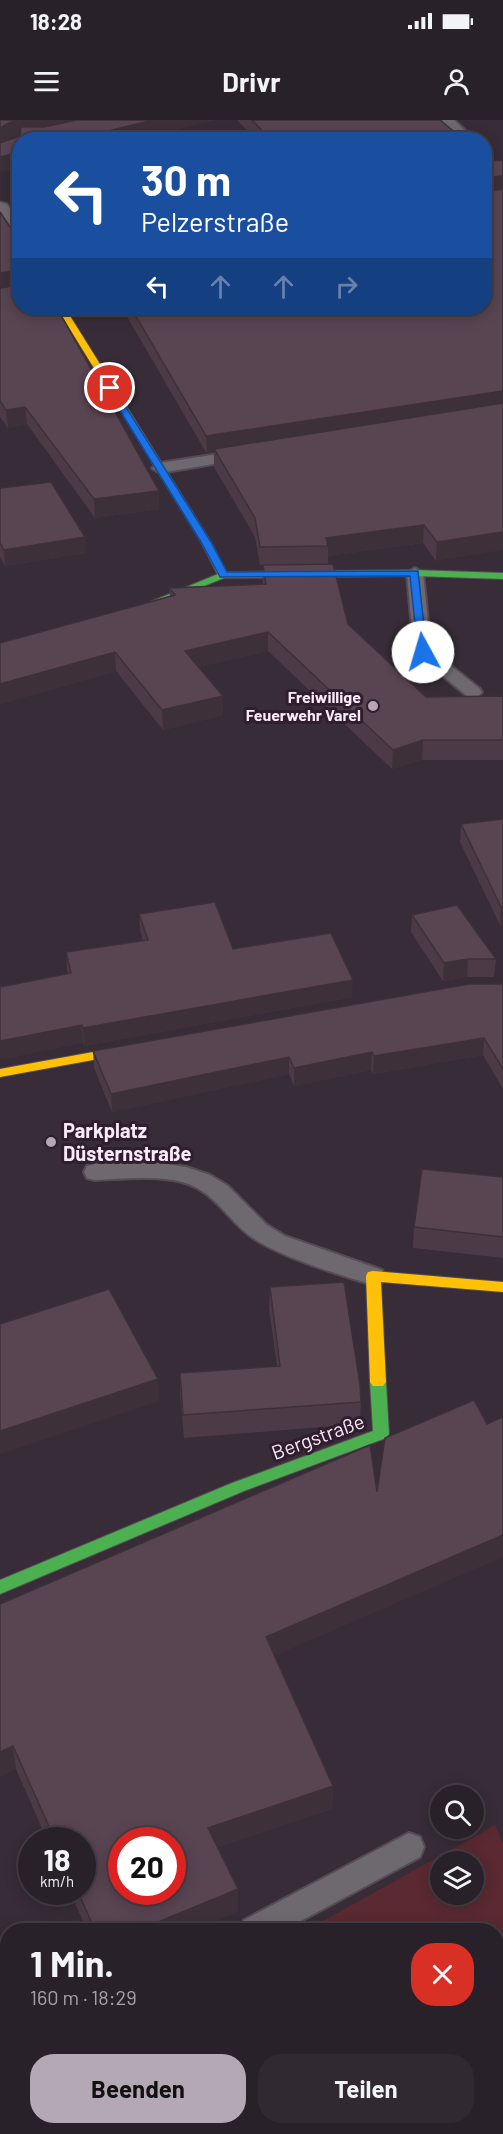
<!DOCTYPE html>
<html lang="de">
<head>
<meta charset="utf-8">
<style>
  :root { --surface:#292129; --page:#312931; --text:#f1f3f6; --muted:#a5a3a8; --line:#453e46; --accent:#b4a8b4 }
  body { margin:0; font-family:Barlow,sans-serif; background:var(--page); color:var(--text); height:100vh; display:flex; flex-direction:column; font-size:22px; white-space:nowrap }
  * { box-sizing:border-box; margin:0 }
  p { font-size:20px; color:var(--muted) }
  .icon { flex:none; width:33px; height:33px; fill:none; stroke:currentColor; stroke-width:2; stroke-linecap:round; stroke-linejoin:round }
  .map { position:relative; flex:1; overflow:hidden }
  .panel { position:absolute; left:0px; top:1803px; width:504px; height:212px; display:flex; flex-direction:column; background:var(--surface); border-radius:24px 24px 0 0; box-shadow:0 3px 15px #0003,0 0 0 2px var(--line) }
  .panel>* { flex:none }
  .guide { position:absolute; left:12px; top:12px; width:480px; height:183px; border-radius:24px; box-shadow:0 3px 15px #0003,0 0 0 2px var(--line); background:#1a4fa0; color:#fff; overflow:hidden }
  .controls { position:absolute; left:430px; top:1665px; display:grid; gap:12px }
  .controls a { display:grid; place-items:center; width:54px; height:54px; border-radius:50%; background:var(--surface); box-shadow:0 3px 15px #0003,0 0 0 2px var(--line); font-size:30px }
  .speed { position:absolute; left:18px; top:1707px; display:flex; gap:12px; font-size:30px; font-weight:700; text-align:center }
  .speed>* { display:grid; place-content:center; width:78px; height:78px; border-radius:50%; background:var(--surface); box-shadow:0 3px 15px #0003,0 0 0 2px var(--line); line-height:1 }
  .speed small { font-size:15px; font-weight:400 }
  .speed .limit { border:9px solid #d22; background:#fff; color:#111 }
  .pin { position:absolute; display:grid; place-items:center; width:51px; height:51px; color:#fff; margin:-26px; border:3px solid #fff; border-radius:50%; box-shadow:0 2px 6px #0007 }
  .me { position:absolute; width:66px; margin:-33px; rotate:354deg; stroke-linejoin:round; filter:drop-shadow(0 0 4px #0008) }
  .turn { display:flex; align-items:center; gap:21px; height:126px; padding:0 30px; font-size:27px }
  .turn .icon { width:78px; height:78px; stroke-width:2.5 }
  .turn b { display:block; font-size:42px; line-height:51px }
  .lanes { display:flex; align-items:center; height:57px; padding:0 30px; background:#0003; justify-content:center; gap:30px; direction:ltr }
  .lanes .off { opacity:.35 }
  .round { display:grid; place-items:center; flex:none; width:63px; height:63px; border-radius:24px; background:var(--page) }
  .summary { display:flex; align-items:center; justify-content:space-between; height:102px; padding:0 30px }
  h1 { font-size:36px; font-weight:700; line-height:45px }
  .cta { display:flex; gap:12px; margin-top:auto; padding:12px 30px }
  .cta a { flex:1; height:69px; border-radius:24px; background:var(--accent); color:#111; font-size:24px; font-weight:700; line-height:69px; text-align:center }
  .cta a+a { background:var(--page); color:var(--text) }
  .status { display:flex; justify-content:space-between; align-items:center; height:42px; padding:0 30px; background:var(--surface); direction:ltr }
  .status svg { height:16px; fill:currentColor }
  header { display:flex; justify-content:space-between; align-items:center; height:78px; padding:0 30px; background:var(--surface); font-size:27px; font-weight:700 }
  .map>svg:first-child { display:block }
  .green { fill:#5a2931; fill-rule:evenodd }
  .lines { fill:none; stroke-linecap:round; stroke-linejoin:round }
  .lane-casing { stroke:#554b55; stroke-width:4 }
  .street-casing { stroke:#554b55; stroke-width:3 }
  .fast-casing { stroke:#554b55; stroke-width:2 }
  .slow-casing { stroke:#554b55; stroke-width:2 }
  .lane { fill:#6d696f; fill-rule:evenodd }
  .street { fill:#6d696f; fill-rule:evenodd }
  .fast { fill:#4caf50; fill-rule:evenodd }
  .slow { fill:#ffc107; fill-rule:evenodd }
  .wall { fill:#4d3a47 }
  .shaded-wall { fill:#3e3039 }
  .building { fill:#594452; stroke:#3e3039; stroke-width:1.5; fill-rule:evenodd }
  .route { fill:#1a73e8; stroke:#114b97; stroke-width:1.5 }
  .poi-dot { fill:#b4a8b4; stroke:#311d30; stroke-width:2 }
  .labels { text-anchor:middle; stroke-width:6; stroke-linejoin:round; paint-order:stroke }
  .far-poi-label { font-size:16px; font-weight:bold; fill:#f8eaf7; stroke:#311d30; text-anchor:end }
  .poi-label { font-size:20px; font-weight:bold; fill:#f8eaf7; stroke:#311d30; text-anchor:start }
  .street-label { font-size:20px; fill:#f8eaf7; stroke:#311d30 }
</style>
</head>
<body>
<div class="status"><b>18:28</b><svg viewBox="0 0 49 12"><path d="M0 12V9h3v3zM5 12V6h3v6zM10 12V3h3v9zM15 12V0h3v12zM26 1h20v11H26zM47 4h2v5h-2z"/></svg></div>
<header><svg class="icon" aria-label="menu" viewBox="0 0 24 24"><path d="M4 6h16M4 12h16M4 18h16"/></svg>Drivr<svg class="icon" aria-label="person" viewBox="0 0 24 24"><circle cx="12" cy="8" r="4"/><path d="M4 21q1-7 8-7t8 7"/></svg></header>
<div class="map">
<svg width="503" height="2014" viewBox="0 0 503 2014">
  <rect width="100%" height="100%" fill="#372c37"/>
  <path class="green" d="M495 1705 503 1723V2014H253L243 2007H496V1810H307ZM441 1742H474V1774H441Z"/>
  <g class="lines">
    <g class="lane-casing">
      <g id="lane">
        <path d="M441 0H454L474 19 462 20Z"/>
        <path d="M244 330 249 332 252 335 249 338 160 353 152 348 160 343Z"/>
        <path d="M415 448 423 453 431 530 479 568 482 572 479 576H467L414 532 407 453Z"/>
        <path d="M159 1043 186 1047 210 1055 228 1066 267 1105 285 1116 382 1150 385 1156 382 1162 373 1165C340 1155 281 1137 253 1118 228 1101 214 1070 182 1062 154 1055 123 1059 95 1060L87 1058 84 1052 87 1046 95 1044Z"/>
        <path d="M409 1713 420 1717 424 1727 420 1737 284 1810H240L244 1800Z"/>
        <path d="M8 1929V1963L0 1966V1932Z"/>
        <path d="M365 2007H399L402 2014H368Z"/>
      </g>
    </g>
    <g class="street-casing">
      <path id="street" d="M0 82 7 84 20 103V124L13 122 0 102Z"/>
    </g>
    <g class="fast-casing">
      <g id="fast">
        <path d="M415 450 503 453V459L415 456 224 458 159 484H151L150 482 223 452Z"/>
        <path d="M378 1256 383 1258 386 1262 389 1314 386 1318 244 1371 0 1474V1460L232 1363 373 1311 370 1262 373 1258Z"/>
      </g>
    </g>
    <g class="slow-casing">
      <g id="slow">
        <path d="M57 188H65L211 422 228 455 227 457H219L218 455 201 422Z"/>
        <path d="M137 924 142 925 143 928 142 931 0 957V949Z"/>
        <path d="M373 1151 503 1162V1172L381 1162 386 1262 383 1266H373L370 1262 366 1156 368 1152Z"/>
      </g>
    </g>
    <use href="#lane" class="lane"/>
    <use href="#street" class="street"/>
    <use href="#fast" class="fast"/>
    <use href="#slow" class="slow"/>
  </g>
  <g class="wall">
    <path d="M237 0H440L464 20H256Z"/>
    <path d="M0 92 20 188 159 371V389L95 398 27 304 8 308 0 297Z"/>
    <path d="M122 188H484L436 441 423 423 328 436V444L348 504 426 577 503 576V640H422L392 649 268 531 198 547 223 576V595L163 610 116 551 0 584V523L170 476 169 468 263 464V445H260L255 417 214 347V332L207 334Z"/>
    <path d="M0 368 86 433 5 446 0 437Z"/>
    <path d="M503 699V804L500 805 460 722 461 704Z"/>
    <path d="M139 794 233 829 352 877 84 926 67 849 66 832 143 821 140 811Z"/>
    <path d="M412 795 496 839 494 857H467L443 861 411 812Z"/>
    <path d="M503 864V969L483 935 373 954 371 950 294 966 289 954 112 992 94 948 93 931Z"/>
    <path d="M503 1057V1138L413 1128 414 1107Z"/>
    <path d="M270 1167 361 1282 360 1304 184 1318 180 1275V1253L277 1246 269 1189Z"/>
    <path d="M474 1280 274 1536 333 1666 332 1689 217 1727 238 1769V1791L192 1810H87L70 1772H82V1720H47L16 1649 0 1656V1484L377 1372Z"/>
  </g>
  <g class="shaded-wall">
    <path d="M18 0H78L43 7 10 18 0 24V8L9 3Z"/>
    <path d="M153 0H216L136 20H72Z"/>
    <path d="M20 32V48L0 52V37Z"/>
    <path d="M503 56V71L484 73V58Z"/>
    <path d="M20 150V167L0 170V153Z"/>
    <path d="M503 271V289L214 329V332L207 334 206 316Z"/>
    <path d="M25 287 27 304 8 308 6 290Z"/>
    <path d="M159 371V389L95 398 94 379Z"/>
    <path d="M424 405 423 423 328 436V426L326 418Z"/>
    <path d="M503 412V430L436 441 437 422Z"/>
    <path d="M85 417 86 433 5 446 4 430Z"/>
    <path d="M268 512V531L185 550V531Z"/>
    <path d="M115 532 116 551 0 584V564Z"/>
    <path d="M223 576V595L163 610 162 590Z"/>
    <path d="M423 620 422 640 392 649 393 630Z"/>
    <path d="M501 787H503V804L500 805Z"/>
    <path d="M468 839 467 857 443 861 444 843Z"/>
    <path d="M353 860 352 877 84 926 83 908Z"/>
    <path d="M82 905 83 923 0 940V921Z"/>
    <path d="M484 918 483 935 373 954 374 936Z"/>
    <path d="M372 932 371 950 294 966V948Z"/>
    <path d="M289 937V954L112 992 111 974Z"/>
    <path d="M158 1259 159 1281 0 1334V1311Z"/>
    <path d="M503 1415V1437L265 1540 266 1517Z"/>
    <path d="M13 1626 16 1649 0 1656V1632Z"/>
    <path d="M333 1666 332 1689 208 1731V1708Z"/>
    <path d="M238 1769V1791L192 1810H139Z"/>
  </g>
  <g class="building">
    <path d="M0 0H18L9 3 0 8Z"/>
    <path d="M77 0H153L72 20H20V32L0 37V23L20 16 21 7H44Z"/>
    <path d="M252 0H440L464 20H271Z"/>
    <path d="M484 36 491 41 503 40V56L484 58Z"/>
    <path d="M503 69V271L206 316 131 188H484V72Z"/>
    <path d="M0 92 10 107 18 110 20 109V150L0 153Z"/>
    <path d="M20 165V188H57L159 371 94 379 25 287 6 290 0 281V168Z"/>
    <path d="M503 283V412L437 422 424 405 326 418 328 426 260 427 255 398 214 329Z"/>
    <path d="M51 362 85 417 4 430 0 423V368Z"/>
    <path d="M333 444 348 504 426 577 503 576V620H423L393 630 268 512 185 531 223 576 162 590 115 532 0 564V523L175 475 169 468 266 464 263 445Z"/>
    <path d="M503 699V787H501L461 704Z"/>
    <path d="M215 782 233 829 331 813 353 860 83 908 82 905 0 921V867L71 853 66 832 148 820 139 794Z"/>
    <path d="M457 785 496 839H468L444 843 412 795Z"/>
    <path d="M469 864H503V949L484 918 374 936 372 932 294 948 289 937 111 974 93 931Z"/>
    <path d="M422 1049 503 1057V1117L414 1107Z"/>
    <path d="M344 1162 360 1265 361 1282 183 1295 180 1253 280 1246 270 1167Z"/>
    <path d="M109 1169 158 1259 0 1311V1204Z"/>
    <path d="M474 1280 487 1304 503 1297V1415L266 1517 333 1666 208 1708 238 1769 139 1810H95L78 1772H82V1720H55L13 1626 0 1632V1484L370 1325 377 1372 385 1318ZM122 1720H172V1772H122Z"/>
    <path d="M181 2007H224L226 2014H161Z"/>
  </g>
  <path class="route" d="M110 265 114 268 211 422 227 452 418 451 427 534 418 532 410 456 220 457 201 422 106 268Z"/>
  <g class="poi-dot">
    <circle cx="373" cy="586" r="6"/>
    <circle cx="51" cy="1022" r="6"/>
  </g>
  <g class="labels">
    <g class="far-poi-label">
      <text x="361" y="583">Freiwillige<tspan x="361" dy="18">Feuerwehr Varel</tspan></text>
    </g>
    <g class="poi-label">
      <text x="63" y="1018">Parkplatz<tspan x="63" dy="23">Düsternstraße</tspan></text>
    </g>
    <g class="street-label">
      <text transform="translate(318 1317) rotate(-20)" y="7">Bergstraße</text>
    </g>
  </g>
</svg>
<div class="controls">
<a><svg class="icon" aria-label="search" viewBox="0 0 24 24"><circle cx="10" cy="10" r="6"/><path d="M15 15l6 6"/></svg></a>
<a><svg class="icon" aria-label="layers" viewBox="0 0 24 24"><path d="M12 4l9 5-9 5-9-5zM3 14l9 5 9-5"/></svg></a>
</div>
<div class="speed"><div>18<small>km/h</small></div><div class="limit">20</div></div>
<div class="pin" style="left:110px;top:268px;background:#d93025"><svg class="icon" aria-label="arrive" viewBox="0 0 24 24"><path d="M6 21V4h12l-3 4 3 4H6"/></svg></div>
<svg class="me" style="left:423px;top:532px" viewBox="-20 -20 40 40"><circle r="19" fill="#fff"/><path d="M0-13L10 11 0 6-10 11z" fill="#1a73e8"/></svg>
<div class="guide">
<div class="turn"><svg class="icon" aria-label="left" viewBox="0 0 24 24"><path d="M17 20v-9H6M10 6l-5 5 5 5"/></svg><div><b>30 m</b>Pelzerstraße</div></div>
<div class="lanes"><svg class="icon" aria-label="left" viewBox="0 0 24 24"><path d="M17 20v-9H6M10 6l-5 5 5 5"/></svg><svg class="icon off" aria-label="ahead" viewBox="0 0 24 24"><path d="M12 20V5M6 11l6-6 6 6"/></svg><svg class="icon off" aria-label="ahead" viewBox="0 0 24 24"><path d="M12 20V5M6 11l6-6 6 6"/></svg><svg class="icon off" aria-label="right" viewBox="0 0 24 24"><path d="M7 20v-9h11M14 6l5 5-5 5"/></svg></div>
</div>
<section class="panel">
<div class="summary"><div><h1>1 Min.</h1><p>160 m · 18:29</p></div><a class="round" style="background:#d93025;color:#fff"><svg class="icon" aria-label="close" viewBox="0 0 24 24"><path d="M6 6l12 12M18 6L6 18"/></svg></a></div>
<div class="cta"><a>Beenden</a><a>Teilen</a></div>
</section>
</div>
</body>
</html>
